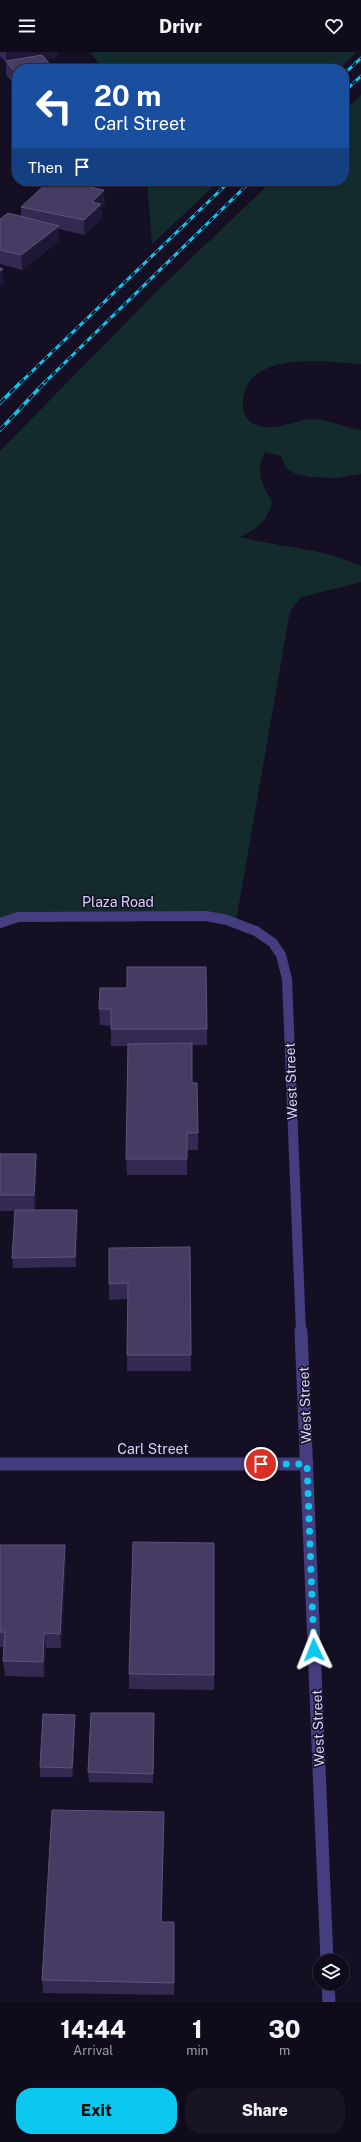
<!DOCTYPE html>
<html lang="en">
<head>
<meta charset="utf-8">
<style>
  :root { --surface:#0f0b1a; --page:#181423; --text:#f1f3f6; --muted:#9b9ba2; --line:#2f2b39; --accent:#0cc7f0 }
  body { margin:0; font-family:"Public Sans",sans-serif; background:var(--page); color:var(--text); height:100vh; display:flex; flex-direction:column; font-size:15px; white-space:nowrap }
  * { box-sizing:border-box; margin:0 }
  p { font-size:13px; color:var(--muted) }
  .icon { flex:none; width:22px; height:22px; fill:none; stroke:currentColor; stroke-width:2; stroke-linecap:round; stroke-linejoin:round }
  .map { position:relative; height:1950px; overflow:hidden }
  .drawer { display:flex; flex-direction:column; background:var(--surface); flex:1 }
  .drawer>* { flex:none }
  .banner { position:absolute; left:12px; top:12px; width:337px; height:122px; border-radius:16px; box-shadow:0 1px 3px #0004,0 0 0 1px var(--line); background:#1a4fa0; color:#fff; overflow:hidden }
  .tools { position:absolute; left:313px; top:1902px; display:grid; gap:8px }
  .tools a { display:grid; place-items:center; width:36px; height:36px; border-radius:50%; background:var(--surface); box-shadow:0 1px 3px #0004,0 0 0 1px var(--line); font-size:20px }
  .pin { position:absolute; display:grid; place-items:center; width:34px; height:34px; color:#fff; margin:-17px; border:2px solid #fff; border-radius:50%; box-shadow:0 1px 4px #0007 }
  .me { position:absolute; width:44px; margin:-22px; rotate:358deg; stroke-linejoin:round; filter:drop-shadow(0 0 3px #0008) }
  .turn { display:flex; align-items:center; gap:14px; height:84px; padding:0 16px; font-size:18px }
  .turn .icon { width:52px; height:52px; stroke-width:2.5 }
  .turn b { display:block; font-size:28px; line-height:34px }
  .then { display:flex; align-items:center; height:38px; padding:0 16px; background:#0003; gap:8px; font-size:15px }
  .eta { display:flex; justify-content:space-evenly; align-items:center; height:68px; text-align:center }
  .eta b { font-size:24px; font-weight:800; line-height:28px }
  .primary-button { display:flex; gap:8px; margin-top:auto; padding:8px 16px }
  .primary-button a { flex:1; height:46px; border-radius:16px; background:var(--accent); color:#111; font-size:16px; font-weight:800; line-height:46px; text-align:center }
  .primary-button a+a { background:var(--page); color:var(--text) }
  header { display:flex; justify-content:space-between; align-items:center; height:52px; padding:0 16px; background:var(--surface); font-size:18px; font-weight:800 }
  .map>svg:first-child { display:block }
  .green { fill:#132b2d }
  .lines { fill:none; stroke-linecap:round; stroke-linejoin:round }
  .street-far1 { stroke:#443d7f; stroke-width:10 }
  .street { stroke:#443d7f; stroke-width:13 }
  .rail-far1-casing { stroke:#0cc7f0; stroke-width:3 }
  .rail-casing { stroke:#0cc7f0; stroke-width:3.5 }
  .rail-far1 { stroke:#140f23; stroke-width:2; stroke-dasharray:5.5; stroke-linecap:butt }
  .rail { stroke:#140f23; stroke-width:2.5; stroke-dasharray:7; stroke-linecap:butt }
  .wall { fill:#342950 }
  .shaded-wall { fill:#1f1736 }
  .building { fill:#463b63; stroke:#5d537b }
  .route { stroke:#0cc7f0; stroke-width:7; stroke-dasharray:0 12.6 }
  .labels { text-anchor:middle; stroke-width:3; stroke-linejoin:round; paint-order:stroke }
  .street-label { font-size:14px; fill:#dbd3fd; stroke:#140f23 }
</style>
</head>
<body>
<header><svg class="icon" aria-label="menu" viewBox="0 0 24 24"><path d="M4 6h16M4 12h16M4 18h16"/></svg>Drivr<svg class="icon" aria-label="heart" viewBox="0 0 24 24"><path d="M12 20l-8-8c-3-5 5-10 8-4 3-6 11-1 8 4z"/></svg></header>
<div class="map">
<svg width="361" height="1950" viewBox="0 0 361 1950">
  <rect width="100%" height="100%" fill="#140f23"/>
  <g class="green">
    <path d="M90 0H357L339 17H103Z"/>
    <path d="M361 43V312C327 310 243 297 243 352 243 361 247 370 256 373 273 380 293 369 310 367 325 366 346 376 361 378V422L337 426 310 425 296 422 286 416 281 404 265 400C255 422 261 430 272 450 267 470 258 476 240 485 280 495 323 496 361 514V530L301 545 290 559 236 869 18 865 0 871V399L158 238 272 129H344V60Z"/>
    <path d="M147 129H219L152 192Z"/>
  </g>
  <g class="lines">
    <path class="street-far1" d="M0 871 18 865 206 864 227 868 256 879 273 891 281 903 287 927 301 1280"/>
    <g class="street">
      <path d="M301 1279 327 1909"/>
      <path d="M0 1412H307"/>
      <path d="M328 1931 329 1950"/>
    </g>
    <g class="rail-far1-casing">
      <g id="rail-far1">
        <path d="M344 22 361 6"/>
        <path d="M344 40 361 24"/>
        <path d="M20 331 230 129"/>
        <path d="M44 331 251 129"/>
      </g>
    </g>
    <g class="rail-casing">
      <g id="rail">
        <path d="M0 351 21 330"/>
        <path d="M0 378 45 330"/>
      </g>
    </g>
    <use href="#rail-far1" class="rail-far1"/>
    <use href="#rail" class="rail"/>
  </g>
  <g class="wall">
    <path d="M0 0H58V5L45 7 17 17V35L6 23V11L0 4Z"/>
    <path d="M17 39 16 60 12 54 11 40Z"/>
    <path d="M105 152 101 156 102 166 84 183 59 177V189L22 218 0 212V167L21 165V155Z"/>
    <path d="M127 936 207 977V993H192V1031L198 1081V1098H187V1123H127L126 1107 128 994H111V974L100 973 99 957Z"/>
    <path d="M0 1102H36L37 1118 35 1158 78 1169 76 1215 13 1216 12 1206 15 1159H0Z"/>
    <path d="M190 1195 191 1319H127V1303L128 1247 109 1248V1232Z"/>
    <path d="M0 1493 66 1509 61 1596H46L44 1625 5 1624 3 1609 4 1595H0Z"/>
    <path d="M129 1622 214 1623V1638L129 1637Z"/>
    <path d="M154 1661 153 1731 89 1730 88 1720Z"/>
    <path d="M75 1672 73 1725H40V1715Z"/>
    <path d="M164 1773 162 1870H174V1943L43 1941 42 1928Z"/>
  </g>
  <g class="shaded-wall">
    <path d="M6 0H58V5L8 12 6 10Z"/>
    <path d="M17 45V59L16 60 15 46Z"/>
    <path d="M104 138 105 152 101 156 102 166 84 183V168L92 150Z"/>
    <path d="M59 174V189L22 218 21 203Z"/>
    <path d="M3 217 4 232 0 235V219Z"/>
    <path d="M36 1102 37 1118 35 1159 34 1143Z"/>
    <path d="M77 1158 78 1169 76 1215 75 1205Z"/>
    <path d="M65 1493 66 1509 61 1596 60 1582Z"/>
    <path d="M44 1581 46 1596 44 1625 43 1610Z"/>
    <path d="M75 1663V1672L73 1725 72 1716Z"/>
    <path d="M164 1760V1773L161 1883V1870Z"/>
  </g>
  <g class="building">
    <path d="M42 3 54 17H17V22L6 9Z"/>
    <path d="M17 39V45L15 46 11 40Z"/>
    <path d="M49 129H61L104 138 92 150 101 152 84 168 21 155Z"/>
    <path d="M8 161 59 174 21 203 0 198V167Z"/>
    <path d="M0 216 3 217 0 219Z"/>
    <path d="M127 915H206L207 977H111V957H99L100 936H127Z"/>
    <path d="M192 991V1031H197L198 1081H187V1107H126L128 992Z"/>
    <path d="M0 1102H36L34 1143H0Z"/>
    <path d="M15 1158H77L75 1205 12 1206Z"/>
    <path d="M190 1195 191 1303H127L128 1231 109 1232V1196Z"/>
    <path d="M133 1490 214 1491V1623L129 1622Z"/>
    <path d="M0 1493H65L60 1582 44 1581 43 1610 3 1609 5 1580H0Z"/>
    <path d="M91 1661H154L153 1722 88 1720Z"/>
    <path d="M43 1662 75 1663 72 1716 40 1715Z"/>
    <path d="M52 1758 164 1760 161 1870H174V1931L42 1928Z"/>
  </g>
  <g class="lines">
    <path class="route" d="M261 1412H307L314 1598"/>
  </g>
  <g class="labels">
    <g class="street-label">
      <text x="118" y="855">Plaza Road</text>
      <text transform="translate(291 1029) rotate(-92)" y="5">West Street</text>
      <text transform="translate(305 1353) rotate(-92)" y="5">West Street</text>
      <text x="153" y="1402">Carl Street</text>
      <text transform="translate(318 1676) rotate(-92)" y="5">West Street</text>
    </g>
  </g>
</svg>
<div class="tools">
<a><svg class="icon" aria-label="layers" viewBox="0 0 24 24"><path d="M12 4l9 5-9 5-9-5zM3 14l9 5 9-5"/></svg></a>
</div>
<div class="pin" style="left:261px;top:1412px;background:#d93025"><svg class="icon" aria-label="arrive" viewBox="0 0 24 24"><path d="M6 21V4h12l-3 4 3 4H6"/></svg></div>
<svg class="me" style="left:314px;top:1598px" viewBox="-20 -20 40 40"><path d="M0-17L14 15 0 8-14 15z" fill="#0cc7f0" stroke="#fff" stroke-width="4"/></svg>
<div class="banner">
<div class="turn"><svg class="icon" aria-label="left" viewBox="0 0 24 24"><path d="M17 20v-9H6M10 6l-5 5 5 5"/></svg><div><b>20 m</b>Carl Street</div></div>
<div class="then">Then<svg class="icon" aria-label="arrive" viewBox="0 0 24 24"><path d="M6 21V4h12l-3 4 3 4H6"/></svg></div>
</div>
</div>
<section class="drawer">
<div class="eta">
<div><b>14:44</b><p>Arrival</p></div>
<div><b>1</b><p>min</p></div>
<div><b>30</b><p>m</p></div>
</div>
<div class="primary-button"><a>Exit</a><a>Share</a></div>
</section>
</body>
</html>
